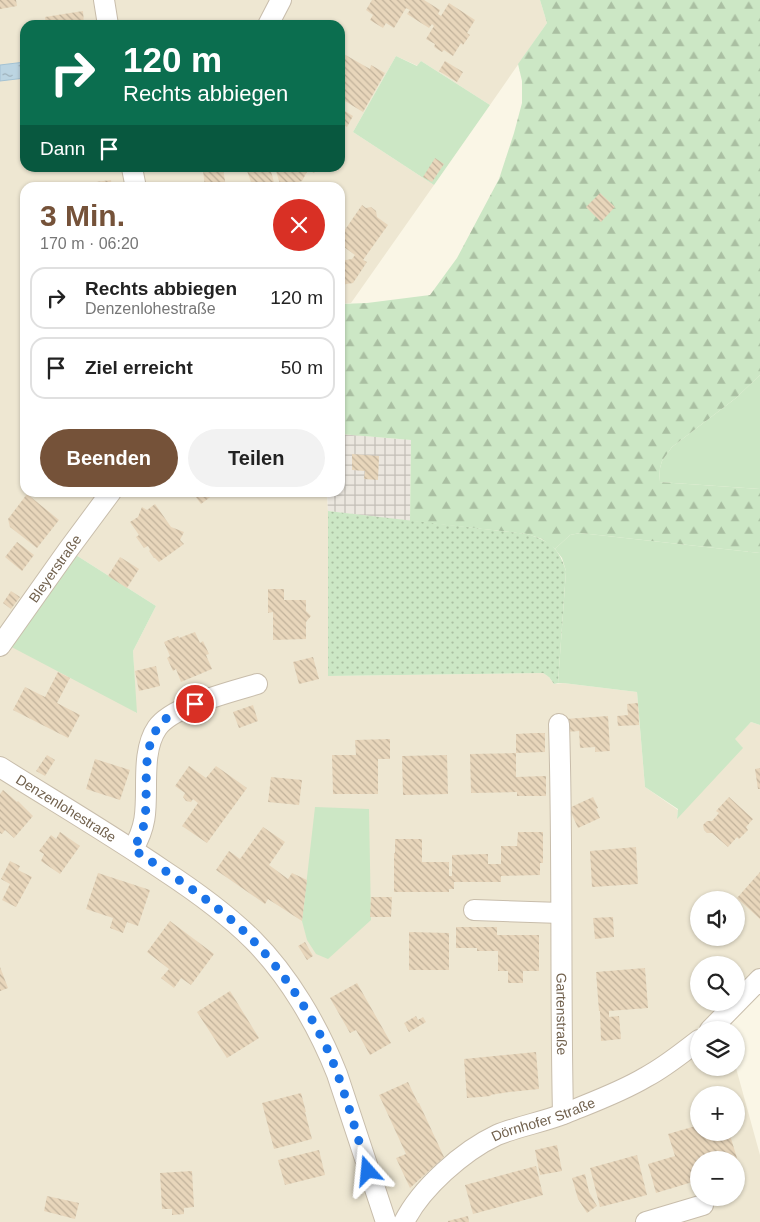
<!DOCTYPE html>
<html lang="de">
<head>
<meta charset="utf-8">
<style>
  :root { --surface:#fff; --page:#f2f2f2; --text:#222; --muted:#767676; --line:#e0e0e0; --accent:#755239 }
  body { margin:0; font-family:Arial,sans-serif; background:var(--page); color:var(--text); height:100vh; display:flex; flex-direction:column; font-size:19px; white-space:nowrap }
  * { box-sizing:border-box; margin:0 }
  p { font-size:16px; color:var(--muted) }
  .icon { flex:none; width:28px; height:28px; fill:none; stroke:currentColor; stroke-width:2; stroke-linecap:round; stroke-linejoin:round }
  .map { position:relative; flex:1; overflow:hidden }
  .side { position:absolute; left:20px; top:182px; width:325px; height:315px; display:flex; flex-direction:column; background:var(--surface); border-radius:15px; box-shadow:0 1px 4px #0004 }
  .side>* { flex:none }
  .hud { position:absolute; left:20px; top:20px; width:325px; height:152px; border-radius:15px; box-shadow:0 1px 4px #0004; background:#0b6e4f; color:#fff; overflow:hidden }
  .buttons { position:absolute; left:690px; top:891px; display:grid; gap:10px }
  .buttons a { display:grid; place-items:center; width:55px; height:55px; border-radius:50%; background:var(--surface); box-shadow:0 1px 4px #0004; font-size:25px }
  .pin { position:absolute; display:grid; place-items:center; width:42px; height:42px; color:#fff; margin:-21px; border:2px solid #fff; border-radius:50%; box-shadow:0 1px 5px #0007 }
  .me { position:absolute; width:55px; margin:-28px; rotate:342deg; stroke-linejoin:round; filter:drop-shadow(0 0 4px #0008) }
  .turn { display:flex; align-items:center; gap:18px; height:105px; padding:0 20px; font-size:22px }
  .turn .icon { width:65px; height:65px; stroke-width:2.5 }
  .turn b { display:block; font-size:35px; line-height:42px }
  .then { display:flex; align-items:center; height:48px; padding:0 20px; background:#0003; gap:10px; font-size:19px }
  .round { display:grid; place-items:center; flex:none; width:52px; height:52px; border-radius:26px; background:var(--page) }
  .headline { display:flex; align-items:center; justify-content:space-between; height:85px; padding:0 20px }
  h1 { font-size:30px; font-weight:700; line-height:38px; color:var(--accent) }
  .primary-button { display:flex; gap:10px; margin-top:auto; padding:10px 20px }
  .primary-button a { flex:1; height:58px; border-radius:30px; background:var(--accent); color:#fff; font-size:20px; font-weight:700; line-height:58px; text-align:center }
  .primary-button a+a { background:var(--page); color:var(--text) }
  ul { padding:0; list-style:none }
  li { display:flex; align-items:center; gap:15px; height:62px; margin:0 10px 8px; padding:0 10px; border:2px solid var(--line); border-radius:15px }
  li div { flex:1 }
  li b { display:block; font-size:19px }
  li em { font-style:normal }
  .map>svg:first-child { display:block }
  .residential { fill:#eee7d2; fill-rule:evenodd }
  .industrial { fill:url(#industrial-grid) }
  .green { fill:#cce7c5 }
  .forest { fill:url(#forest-firs) }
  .garden { fill:url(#garden-dots) }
  .water { fill:url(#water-ripples); stroke:#a3c2d3 }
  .building { fill:url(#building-back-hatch) }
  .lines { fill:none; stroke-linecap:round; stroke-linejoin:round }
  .street-casing { stroke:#c8bdab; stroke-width:22 }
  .street { stroke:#fff; stroke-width:20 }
  .route { stroke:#1a73e8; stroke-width:9; stroke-dasharray:0 16.2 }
  .labels { text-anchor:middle; stroke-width:4; stroke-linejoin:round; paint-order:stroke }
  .street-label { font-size:14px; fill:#71614d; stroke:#fdfaec }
</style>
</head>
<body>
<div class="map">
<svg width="760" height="1222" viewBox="0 0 760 1222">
  <defs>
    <pattern id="industrial-grid" width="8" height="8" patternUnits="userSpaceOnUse" patternTransform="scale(1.25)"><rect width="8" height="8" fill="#ebe7df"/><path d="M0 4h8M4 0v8" fill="none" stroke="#c3bfb7"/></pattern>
    <pattern id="forest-firs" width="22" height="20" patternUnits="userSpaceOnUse" patternTransform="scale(1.25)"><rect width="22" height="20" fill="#cce7c5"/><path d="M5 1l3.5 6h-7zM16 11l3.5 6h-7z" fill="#aabfa2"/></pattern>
    <pattern id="garden-dots" width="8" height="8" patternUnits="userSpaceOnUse" patternTransform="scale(1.25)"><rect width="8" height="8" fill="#cce7c5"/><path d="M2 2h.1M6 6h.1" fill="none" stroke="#aabfa2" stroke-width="1.8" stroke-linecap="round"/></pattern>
    <pattern id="water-ripples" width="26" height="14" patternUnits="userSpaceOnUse" patternTransform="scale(1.25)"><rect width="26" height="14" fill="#bcd5e2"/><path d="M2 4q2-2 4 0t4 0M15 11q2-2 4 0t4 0" fill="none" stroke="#9db0b9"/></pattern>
    <pattern id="building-back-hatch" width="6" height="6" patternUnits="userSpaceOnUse" patternTransform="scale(1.25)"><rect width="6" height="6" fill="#e8d6bb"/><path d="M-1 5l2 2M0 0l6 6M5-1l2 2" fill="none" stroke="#c0b19a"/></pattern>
  </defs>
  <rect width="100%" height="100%" fill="#faf6e6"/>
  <path class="residential" d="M0 0H540L547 23 490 105 421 61 418 66 396 56 353 132 434 185 351 303 340 304V188H25V492L327 493 328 511V676L543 673 549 677 554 684 563 683 637 692 645 787 678 810 677 818 742 747 734 739 751 722 760 725V970L736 995V965H699V1002L729 1003 724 1030H699V1068H736L760 1155V1222H0ZM25 25H340V168H25ZM68 550 156 606 133 651 136 713ZM699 900H736V938H699ZM699 1095H736V1132H699ZM699 1160H736V1198H699Z"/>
  <path class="industrial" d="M340 434 411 440 410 521 328 511 327 493 340 492Z"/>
  <g class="green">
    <path d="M396 56 417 66 421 61 490 105 434 185 353 132Z"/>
    <path d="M760 375V489L659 482 660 468 662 461 672 447 736 398Z"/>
    <path d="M580 533 760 553V725L751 722 735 739 743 748 677 819 678 809 645 787 637 692 563 683H558L566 571 562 558 555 549 570 535Z"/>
    <path d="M68 550 156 606 133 651 137 713 2 642Z"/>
    <path d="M315 807 369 809 371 920 328 959 316 954 307 940 302 921Z"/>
  </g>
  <path class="forest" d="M540 0H760V375L736 398 672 447 662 461 660 468 659 482 760 489V553L580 533 570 535 555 549 542 539 527 534 410 521 411 440 340 434V304L367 303 430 295 457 258 499 179 514 133 522 103V81L518 64 547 23Z"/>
  <path class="garden" d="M328 511 527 534C550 541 559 548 566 571L558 683 554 684 549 677 543 673 328 676Z"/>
  <path class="water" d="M25 62V78L0 81V65Z"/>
  <g class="building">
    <path d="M0 0H16L17 6 0 9Z"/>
    <path d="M372 0H424L440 10 438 14 441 16 449 3 475 20 467 33 470 35 463 45 461 43 453 56 444 50 442 52 434 47 435 44 426 39 434 26 432 24 429 28 407 14 410 10 406 8 394 28 386 23 383 28 370 20 373 15 366 10Z"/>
    <path d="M83 11 84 25H46L45 17Z"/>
    <path d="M177 21 178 25H151V24Z"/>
    <path d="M340 48 344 50 342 53 370 69 371 65 385 73 363 112 340 98Z"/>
    <path d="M445 61 463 72 457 82 439 71Z"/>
    <path d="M340 108 353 116 347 127 340 123Z"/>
    <path d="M435 158 444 164 432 182 423 177Z"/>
    <path d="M222 168H223L226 188H205L203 170Z"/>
    <path d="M246 168H270L275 186 270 188H257L252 185Z"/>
    <path d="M275 168H316L314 173 308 170 302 181 281 187Z"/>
    <path d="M111 180 112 188H81V184Z"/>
    <path d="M600 193 615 207 601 222 586 207Z"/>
    <path d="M362 205 366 208 371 207 376 211 377 217 388 225 363 260 367 262 353 283 340 285V261L352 259 355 255 340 244V237Z"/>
    <path d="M352 454 379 456 378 480 364 479 365 471 352 470Z"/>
    <path d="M192 492H217L201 504Z"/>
    <path d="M27 494 59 520 37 548 10 527 8 519Z"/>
    <path d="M155 504 171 527 184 532 180 540 184 544 159 562 155 558H154L149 551 150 550 148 546 144 548 136 537 139 535 130 522 138 517 142 507 147 510Z"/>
    <path d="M17 542 34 555 22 571 5 557Z"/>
    <path d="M120 557 139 569 127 588 108 576Z"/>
    <path d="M268 589H284V600H306V611L311 616 306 622V639L273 640V612L268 613Z"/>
    <path d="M11 591 20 597 11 609 3 603Z"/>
    <path d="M195 632 200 643 203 641 209 654 206 655 212 669 181 682 176 669 173 671 167 658 170 656 164 642 178 636 179 638Z"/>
    <path d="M313 657 319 679 299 684 293 662Z"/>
    <path d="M156 666 160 686 139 691 135 671Z"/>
    <path d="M58 672 70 678 57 703 80 715 68 738 13 710 25 687 45 697Z"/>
    <path d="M638 703 639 725 618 726 617 716 628 715 627 704Z"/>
    <path d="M253 705 258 721 239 728 233 712Z"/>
    <path d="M608 716 610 751 595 752V747L580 748 579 731 566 732 565 719Z"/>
    <path d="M535 733H545V752L516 753V734Z"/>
    <path d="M390 739V759H378V794H333L332 755H356L355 740Z"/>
    <path d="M516 753V777L546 776V796H517V792L471 793 470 754Z"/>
    <path d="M47 755 55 760 45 776 36 771Z"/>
    <path d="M447 755 448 794 403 795 402 756Z"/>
    <path d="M95 759 130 770 120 800 86 789Z"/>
    <path d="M189 766 206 778 216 766 247 788 207 843 182 826 198 803 193 799 191 802 186 801 183 797 185 793 175 786Z"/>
    <path d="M760 768V789H758L755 769Z"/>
    <path d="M271 777 302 780 299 805 268 802Z"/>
    <path d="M3 790 17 802 18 801 33 816 14 838 5 830 2 834 0 833V794Z"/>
    <path d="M593 797 598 808 596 809 600 818 578 828 569 808Z"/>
    <path d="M729 797 753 819 746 827 748 830 739 839 737 837 728 847 712 833H707L704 830 703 825 707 821H712L719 813 716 811Z"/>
    <path d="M263 827 285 842 269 865 288 879 292 873 307 880 302 921 268 899 265 904 216 870 229 851 240 859Z"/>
    <path d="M60 832 80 846 60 874 41 861 44 854 39 851 51 835 56 839Z"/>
    <path d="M518 832H543V863H540V875L501 876V882H454V889H449V892H394V853H395V839H422V862H449V876H452V855L488 854V864H501V846H517Z"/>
    <path d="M636 847 638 884 592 887 590 851Z"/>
    <path d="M10 861 20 866 18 870 32 877 16 907 2 900 10 884 1 879Z"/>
    <path d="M760 872V919L737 898Z"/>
    <path d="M98 873 150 890 138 926 127 922 123 933 110 928 113 918 86 909Z"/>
    <path d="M371 897H392L391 917H370Z"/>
    <path d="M613 917 614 937 595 939 593 918Z"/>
    <path d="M170 921 214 954 191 985 181 978 174 988 161 978 169 969 147 952Z"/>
    <path d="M456 927H497V935H539V971H523V983H508V971H498V951H477V948H456Z"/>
    <path d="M409 932 449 933V970H409Z"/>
    <path d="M305 942 313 956 307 960 298 946Z"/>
    <path d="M0 967 8 988 0 991Z"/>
    <path d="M645 968 648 1008 609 1011V1017L619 1016 621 1039 601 1041 600 1011H599L596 972Z"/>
    <path d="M357 983 391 1043 370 1055 356 1030 350 1033 330 998Z"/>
    <path d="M230 991 259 1038 227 1058 197 1012Z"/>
    <path d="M416 1016 418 1020 423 1017 426 1022 409 1032 404 1023Z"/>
    <path d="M536 1052 539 1089 509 1092 490 1095 491 1096 467 1098 464 1059Z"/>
    <path d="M408 1082 418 1103H419L444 1157 410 1188 396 1158 406 1154 379 1095Z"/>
    <path d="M301 1093 306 1112H305L312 1139 274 1149 262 1103Z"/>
    <path d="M699 1125V1132H729L740 1168 736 1169V1160H699V1180L656 1193 648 1164 675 1156 668 1134Z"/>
    <path d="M557 1145 562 1171 540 1175 535 1150Z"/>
    <path d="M319 1150 325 1175 285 1185 278 1160Z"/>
    <path d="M637 1155 647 1195 600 1207 590 1168Z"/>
    <path d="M536 1166 543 1195 473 1214 465 1185Z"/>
    <path d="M192 1171 194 1207 184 1208V1214L172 1215V1209H162L160 1173Z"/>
    <path d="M585 1174 589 1192 597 1206 587 1213 578 1199 572 1178Z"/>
    <path d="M47 1196 79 1203 75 1219 44 1211Z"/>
    <path d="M468 1216 469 1222H448V1221Z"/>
  </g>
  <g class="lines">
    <g class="street-casing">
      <g id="street">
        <path d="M104 0 108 25"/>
        <path d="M268 25 281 0"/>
        <path d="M132 168 136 188"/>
        <path id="s1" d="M0 646 68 550 111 492"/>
        <path id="s2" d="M559 724C563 854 560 984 563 1114"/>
        <path id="s3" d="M0 767C54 801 110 834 163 870 195 891 226 913 253 940 289 976 318 1026 337 1074L386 1222"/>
        <path d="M133 849C146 827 146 812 146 787 146 768 146 744 157 728 172 706 231 692 257 684"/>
        <path d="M474 910 561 913"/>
        <path d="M710 1030 760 979"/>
        <path id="s4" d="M404 1222C421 1188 463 1151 497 1135 519 1126 544 1122 566 1113 593 1102 621 1092 646 1077 665 1067 682 1053 699 1040"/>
        <path d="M646 1222 703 1205"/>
      </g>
    </g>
    <use href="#street" class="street"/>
  </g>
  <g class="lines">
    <path class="route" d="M195 704C186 707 176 711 168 717 135 742 152 794 143 828 141 836 137 842 133 849 165 871 199 892 229 918 271 953 308 1006 330 1055 346 1093 356 1133 368 1171"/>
  </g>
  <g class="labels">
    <g class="street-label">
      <text dy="5" stroke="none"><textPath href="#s1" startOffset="95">Bleyerstraße</textPath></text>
      <text dy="5" stroke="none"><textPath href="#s3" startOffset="78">Denzenlohestraße</textPath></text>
      <text dy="5" stroke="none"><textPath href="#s2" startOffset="290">Gartenstraße</textPath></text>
      <text dy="5" stroke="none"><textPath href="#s4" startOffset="178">Dörnhofer Straße</textPath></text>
    </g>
  </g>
</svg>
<div class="buttons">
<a><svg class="icon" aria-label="sound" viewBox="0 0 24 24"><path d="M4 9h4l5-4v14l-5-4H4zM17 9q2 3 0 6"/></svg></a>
<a><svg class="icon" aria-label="search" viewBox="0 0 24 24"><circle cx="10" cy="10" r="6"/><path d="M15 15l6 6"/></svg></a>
<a><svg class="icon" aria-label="layers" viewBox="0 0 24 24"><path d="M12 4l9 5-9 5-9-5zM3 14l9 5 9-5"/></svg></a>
<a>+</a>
<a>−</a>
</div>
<div class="pin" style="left:195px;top:704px;background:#d93025"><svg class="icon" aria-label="arrive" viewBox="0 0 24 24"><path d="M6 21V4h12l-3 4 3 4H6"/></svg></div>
<svg class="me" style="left:368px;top:1171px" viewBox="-20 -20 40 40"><path d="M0-17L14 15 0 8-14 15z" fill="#1a73e8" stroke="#fff" stroke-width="4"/></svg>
<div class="hud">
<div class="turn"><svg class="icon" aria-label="right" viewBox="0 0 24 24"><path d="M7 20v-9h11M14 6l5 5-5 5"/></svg><div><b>120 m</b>Rechts abbiegen</div></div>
<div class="then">Dann<svg class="icon" aria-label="arrive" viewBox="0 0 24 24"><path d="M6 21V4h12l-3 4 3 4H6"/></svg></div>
</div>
<section class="side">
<div class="headline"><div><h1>3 Min.</h1><p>170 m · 06:20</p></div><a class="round" style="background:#d93025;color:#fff"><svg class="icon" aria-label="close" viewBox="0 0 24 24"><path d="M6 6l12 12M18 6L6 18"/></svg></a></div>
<ul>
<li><svg class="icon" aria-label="right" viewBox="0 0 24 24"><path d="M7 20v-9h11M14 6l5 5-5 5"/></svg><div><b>Rechts abbiegen</b><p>Denzenlohestraße</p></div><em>120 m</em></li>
<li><svg class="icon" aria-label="arrive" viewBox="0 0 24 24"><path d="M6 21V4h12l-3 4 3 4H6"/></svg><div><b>Ziel erreicht</b></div><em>50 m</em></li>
</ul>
<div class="primary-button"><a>Beenden</a><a>Teilen</a></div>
</section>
</div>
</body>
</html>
